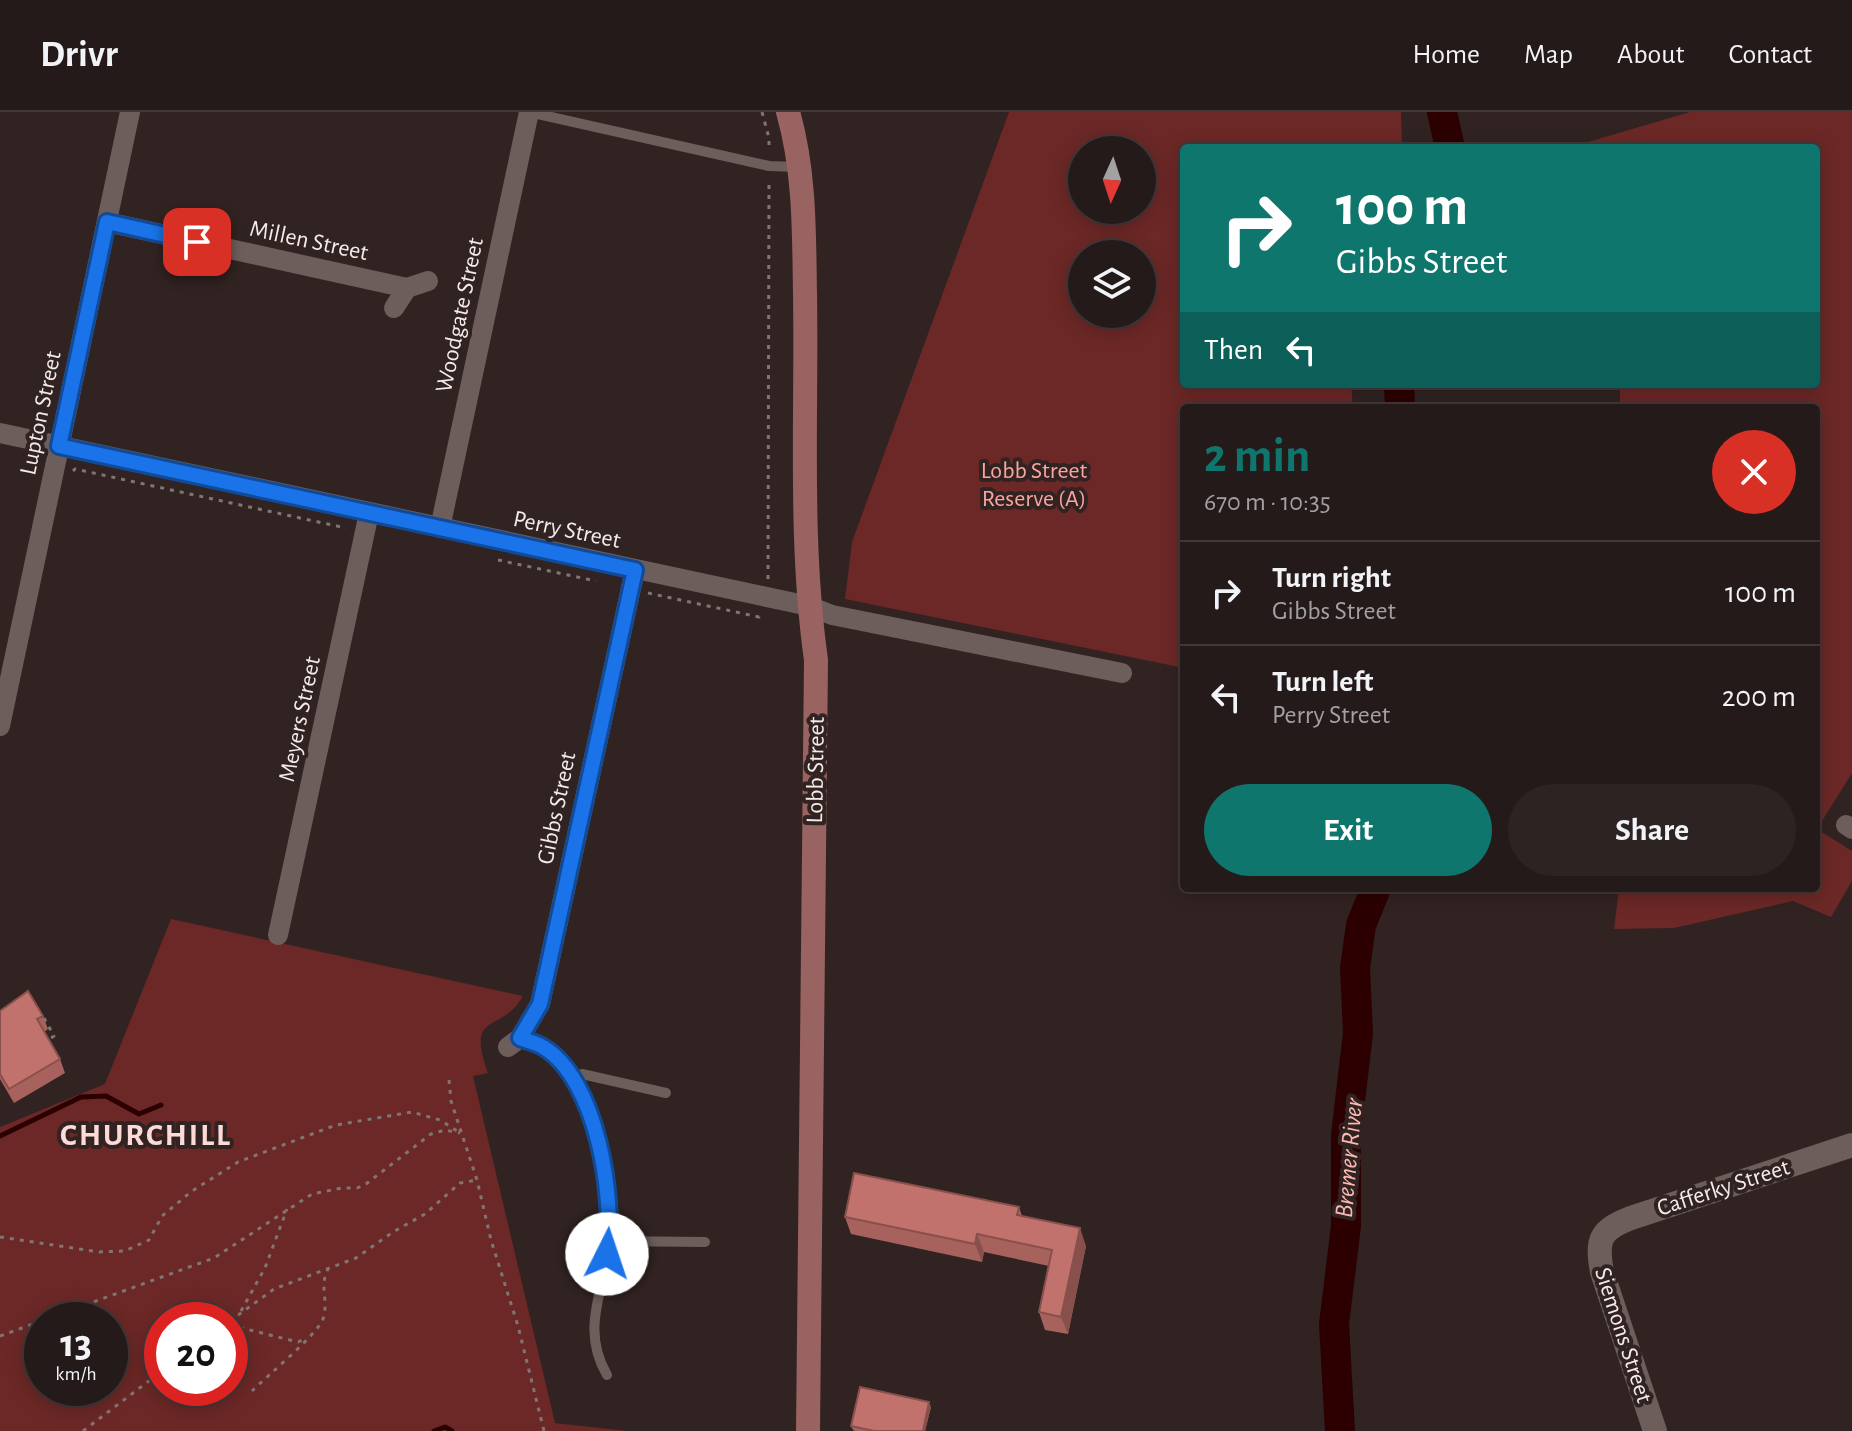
<!DOCTYPE html>
<html lang="en">
<head>
<meta charset="utf-8">
<style>
  :root { --surface:#251a1a; --page:#2d2323; --text:#f1f3f6; --muted:#a3a1a2; --line:#423839; --accent:#0f766e }
  body { margin:0; font-family:"Alegreya Sans",sans-serif; background:var(--page); color:var(--text); height:100vh; display:flex; flex-direction:column; font-size:30px; white-space:nowrap }
  * { box-sizing:border-box; margin:0 }
  p { font-size:26px; color:var(--muted) }
  .icon { flex:none; width:44px; height:44px; fill:none; stroke:currentColor; stroke-width:2; stroke-linecap:round; stroke-linejoin:round }
  .map { position:relative; flex:1; overflow:hidden }
  .side { position:absolute; left:1180px; top:292px; width:640px; height:488px; display:flex; flex-direction:column; background:var(--surface); border-radius:8px; box-shadow:0 4px 20px #0003,0 0 0 2px var(--line) }
  .side>* { flex:none }
  .top-card { position:absolute; left:1180px; top:32px; width:640px; height:244px; border-radius:8px; box-shadow:0 4px 20px #0003,0 0 0 2px var(--line); background:#0f766e; color:#fff; overflow:hidden }
  .needle { width:52px; rotate:183deg }
  .controls { position:absolute; left:1068px; top:24px; display:grid; gap:16px }
  .controls a { display:grid; place-items:center; width:88px; height:88px; border-radius:50%; background:var(--surface); box-shadow:0 4px 20px #0003,0 0 0 2px var(--line); font-size:40px }
  .speed { position:absolute; left:24px; top:1190px; display:flex; gap:16px; font-size:40px; font-weight:700; text-align:center }
  .speed>* { display:grid; place-content:center; width:104px; height:104px; border-radius:50%; background:var(--surface); box-shadow:0 4px 20px #0003,0 0 0 2px var(--line); line-height:1 }
  .speed small { font-size:20px; font-weight:400 }
  .speed .limit { border:12px solid #d22; background:#fff; color:#111 }
  .pin { position:absolute; display:grid; place-items:center; width:68px; height:68px; color:#fff; margin:-34px; border-radius:16px; box-shadow:0 4px 12px #0006 }
  .me { position:absolute; width:88px; margin:-44px; rotate:4deg; stroke-linejoin:round; filter:drop-shadow(0 0 6px #0008) }
  .turn { display:flex; align-items:center; gap:28px; height:168px; padding:0 24px; font-size:36px }
  .turn .icon { width:104px; height:104px; stroke-width:2.5 }
  .turn b { display:block; font-size:56px; line-height:68px }
  .then { display:flex; align-items:center; height:76px; padding:0 24px; background:#0003; gap:16px; font-size:30px }
  .round { display:grid; place-items:center; flex:none; width:84px; height:84px; border-radius:42px; background:var(--page) }
  .head { display:flex; align-items:center; justify-content:space-between; height:136px; padding:0 24px }
  h1 { font-size:48px; font-weight:700; line-height:60px; color:var(--accent) }
  .cta { display:flex; gap:16px; margin-top:auto; padding:16px 24px }
  .cta a { flex:1; height:92px; border-radius:48px; background:var(--accent); color:#fff; font-size:32px; font-weight:700; line-height:92px; text-align:center }
  .cta a+a { background:var(--page); color:var(--text) }
  ul { padding:0; list-style:none }
  li { display:flex; align-items:center; gap:24px; height:104px; padding:0 24px; border-top:2px solid var(--line) }
  li div { flex:1 }
  li b { display:block; font-size:30px }
  li em { font-style:normal }
  header { display:flex; align-items:center; gap:48px; box-sizing:border-box; height:112px; padding:0 40px; background:var(--surface); border-bottom:2px solid var(--line) }
  header strong { font-size:38px }
  nav { display:flex; gap:44px; margin-inline-start:auto; font-size:28px }
  .map>svg:first-child { display:block }
  .green { fill:#6b2826; fill-rule:evenodd }
  .lines { fill:none; stroke-linecap:round; stroke-linejoin:round }
  .stream { stroke:#2c0001; stroke-width:5 }
  .river { stroke:#2c0001; stroke-width:30 }
  .path { stroke:#817574; stroke-width:3; stroke-dasharray:4 6; stroke-linecap:butt }
  .service { stroke:#6d5e5c; stroke-width:10 }
  .minor { stroke:#6d5e5c; stroke-width:20 }
  .tertiary { stroke:#6d5e5c; stroke-width:24 }
  .secondary { stroke:#986360; stroke-width:24 }
  .wall { fill:#a7625d }
  .shaded-wall { fill:#88504c }
  .building { fill:#c2726c; stroke:#88504c; stroke-width:2 }
  .route-casing { stroke:#114b97; stroke-width:20 }
  .route { stroke:#1a73e8; stroke-width:14 }
  .labels { text-anchor:middle; stroke-width:8; stroke-linejoin:round; paint-order:stroke }
  .street-label { font-size:24px; fill:#f4ebea; stroke:#312322 }
  .park-label { font-size:24px; fill:#fca49d; stroke:#312322 }
  .water-label { font-size:26px; font-style:italic; fill:#fcb8b2; stroke:#312322 }
  .district-label { font-size:32px; font-weight:bold; letter-spacing:2px; fill:#fddad6; stroke:#312322 }
</style>
</head>
<body>
<header>
<strong>Drivr</strong>
<nav><a>Home</a><a>Map</a><a>About</a><a>Contact</a></nav>
</header>
<div class="map">
<svg width="1852" height="1319" viewBox="0 0 1852 1319">
  <rect width="100%" height="100%" fill="#312322"/>
  <g class="green">
    <path d="M1009 0H1401L1402 36H1184V272H1351L1353 296H1184V556L845 487 852 430ZM1082 38H1142V98H1082ZM1082 142H1142V202H1082Z"/>
    <path d="M1690 0H1852V661L1817 717 1852 739V769L1831 805 1793 789 1674 816 1614 817 1619 776H1816V296H1620V272H1816V36L1571 35Z"/>
    <path d="M171 807 523 884C502 922 465 898 488 961L473 964 555 1311 627 1319H0V1015L105 972ZM42 1208H110V1276H42ZM162 1208H230V1276H162Z"/>
  </g>
  <g class="lines">
    <g class="stream">
      <path d="M0 1024 81 985 106 984 139 1002 161 993"/>
      <path d="M434 1319 445 1315 452 1319"/>
    </g>
    <g class="river">
      <path d="M1442 0 1450 36"/>
      <path d="M1399 272 1400 296"/>
      <path d="M1340 1319 1334 1212 1346 1114V1023L1358 921 1355 856 1361 813 1376 776"/>
    </g>
    <g class="path">
      <path d="M762 0 769 26V39"/>
      <path d="M73 359 75 357 346 416"/>
      <path d="M498 448 596 469"/>
      <path d="M768 467 769 67"/>
      <path d="M648 481 759 505 760 502"/>
      <path d="M44 906 54 924 48 928"/>
      <path d="M449 968 451 989 477 1068 491 1128 518 1214 544 1319"/>
      <path d="M0 1125 99 1140 125 1139 149 1128 162 1104 192 1079 238 1050 336 1013 412 1000 440 1008 457 1019"/>
      <path d="M241 1199 265 1156 287 1097"/>
      <path d="M230 1209 274 1177 356 1146 393 1120 425 1102 460 1071 477 1068"/>
      <path d="M230 1213 298 1230 307 1226"/>
      <path d="M0 1224 214 1146 312 1082 342 1076H357L366 1072 431 1022 445 1018 460 1021"/>
      <path d="M252 1279C268 1263 317 1223 323 1207 329 1190 319 1173 328 1157"/>
      <path d="M83 1319 162 1259"/>
    </g>
    <g class="service">
      <path d="M529 0 769 54 797 55"/>
      <path d="M520 926C527 929 536 931 543 935 594 965 614 1077 609 1132 604 1179 580 1217 607 1263"/>
      <path d="M572 966 582 962 666 981"/>
      <path d="M609 1129 705 1130"/>
    </g>
    <g class="minor">
      <path d="M107 110 407 176"/>
      <path d="M394 196 407 176 428 169"/>
      <path d="M0 321 809 494 832 503 1122 561"/>
      <path d="M440 416 529 0"/>
      <path d="M0 614 130 0"/>
      <path d="M1846 713 1852 717"/>
      <path d="M278 823 369 401"/>
      <path d="M508 935 520 926 540 892 635 458"/>
    </g>
    <path class="tertiary" d="M1655 1319 1602 1160C1596 1127 1600 1118 1631 1106L1852 1033"/>
    <path class="secondary" d="M788 0C805 59 804 121 805 182 807 304 799 427 816 548L808 1319"/>
  </g>
  <g class="wall">
    <path d="M0 899 43 904 48 917 44 920 60 947 65 961 14 991 0 967Z"/>
    <path d="M1019 1095 1022 1104 1086 1134 1068 1222 1045 1218 1039 1200 1049 1154 984 1140 982 1150 851 1122 845 1105Z"/>
    <path d="M931 1295 925 1319H855L853 1318 851 1314Z"/>
  </g>
  <g class="shaded-wall">
    <path d="M1080 1116 1086 1134 1068 1222 1061 1205Z"/>
    <path d="M977 1122 984 1140 982 1150 975 1132Z"/>
    <path d="M929 1290 931 1295 925 1319H923Z"/>
  </g>
  <g class="building">
    <path d="M28 879 43 904 37 907 60 947 9 977 0 962V899Z"/>
    <path d="M854 1061 1019 1095 1017 1103 1080 1116 1061 1205 1039 1200 1052 1138 977 1122 975 1132 845 1105Z"/>
    <path d="M860 1275 929 1290 923 1319H874L851 1314Z"/>
  </g>
  <g class="lines">
    <g class="route-casing">
      <path id="route" d="M197 130 107 110 59 334 635 458 540 892 520 926C527 929 537 931 543 935 597 967 615 1085 607 1142"/>
    </g>
    <use href="#route" class="route"/>
  </g>
  <g class="labels">
    <g class="street-label">
      <text transform="translate(309 128) rotate(12)" y="8">Millen Street</text>
      <text transform="translate(459 203) rotate(-78)" y="8">Woodgate Street</text>
      <text transform="translate(40 301) rotate(-78)" y="8">Lupton Street</text>
      <text transform="translate(567 417) rotate(12)" y="8">Perry Street</text>
      <text transform="translate(299 607) rotate(-78)" y="8">Meyers Street</text>
      <text transform="translate(815 658) rotate(-89)" y="8">Lobb Street</text>
      <text transform="translate(556 696) rotate(-78)" y="8">Gibbs Street</text>
      <text transform="translate(1723 1075) rotate(-18)" y="8">Cafferky Street</text>
      <text transform="translate(1624 1223) rotate(72)" y="8">Siemons Street</text>
    </g>
    <g class="park-label">
      <text x="1034" y="366">Lobb Street<tspan x="1034" dy="28">Reserve (A)</tspan></text>
    </g>
    <g class="water-label">
      <text transform="translate(1348 1046) rotate(-85)" y="9">Bremer River</text>
    </g>
    <g class="district-label">
      <text x="146" y="1033">CHURCHILL</text>
    </g>
  </g>
</svg>
<div class="controls">
<a><svg class="needle" viewBox="-14 -14 28 28"><path d="M0-13l5 13h-10z" fill="#e53935"/><path d="M0 13l5-13h-10z" fill="#a3a1a2"/></svg></a>
<a><svg class="icon" aria-label="layers" viewBox="0 0 24 24"><path d="M12 4l9 5-9 5-9-5zM3 14l9 5 9-5"/></svg></a>
</div>
<div class="speed"><div>13<small>km/h</small></div><div class="limit">20</div></div>
<div class="pin" style="left:197px;top:130px;background:#d93025"><svg class="icon" aria-label="arrive" viewBox="0 0 24 24"><path d="M6 21V4h12l-3 4 3 4H6"/></svg></div>
<svg class="me" style="left:607px;top:1142px" viewBox="-20 -20 40 40"><circle r="19" fill="#fff"/><path d="M0-13L10 11 0 6-10 11z" fill="#1a73e8"/></svg>
<div class="top-card">
<div class="turn"><svg class="icon" aria-label="right" viewBox="0 0 24 24"><path d="M7 20v-9h11M14 6l5 5-5 5"/></svg><div><b>100 m</b>Gibbs Street</div></div>
<div class="then">Then<svg class="icon" aria-label="left" viewBox="0 0 24 24"><path d="M17 20v-9H6M10 6l-5 5 5 5"/></svg></div>
</div>
<section class="side">
<div class="head"><div><h1>2 min</h1><p>670 m · 10:35</p></div><a class="round" style="background:#d93025;color:#fff"><svg class="icon" aria-label="close" viewBox="0 0 24 24"><path d="M6 6l12 12M18 6L6 18"/></svg></a></div>
<ul>
<li><svg class="icon" aria-label="right" viewBox="0 0 24 24"><path d="M7 20v-9h11M14 6l5 5-5 5"/></svg><div><b>Turn right</b><p>Gibbs Street</p></div><em>100 m</em></li>
<li><svg class="icon" aria-label="left" viewBox="0 0 24 24"><path d="M17 20v-9H6M10 6l-5 5 5 5"/></svg><div><b>Turn left</b><p>Perry Street</p></div><em>200 m</em></li>
</ul>
<div class="cta"><a>Exit</a><a>Share</a></div>
</section>
</div>
</body>
</html>
